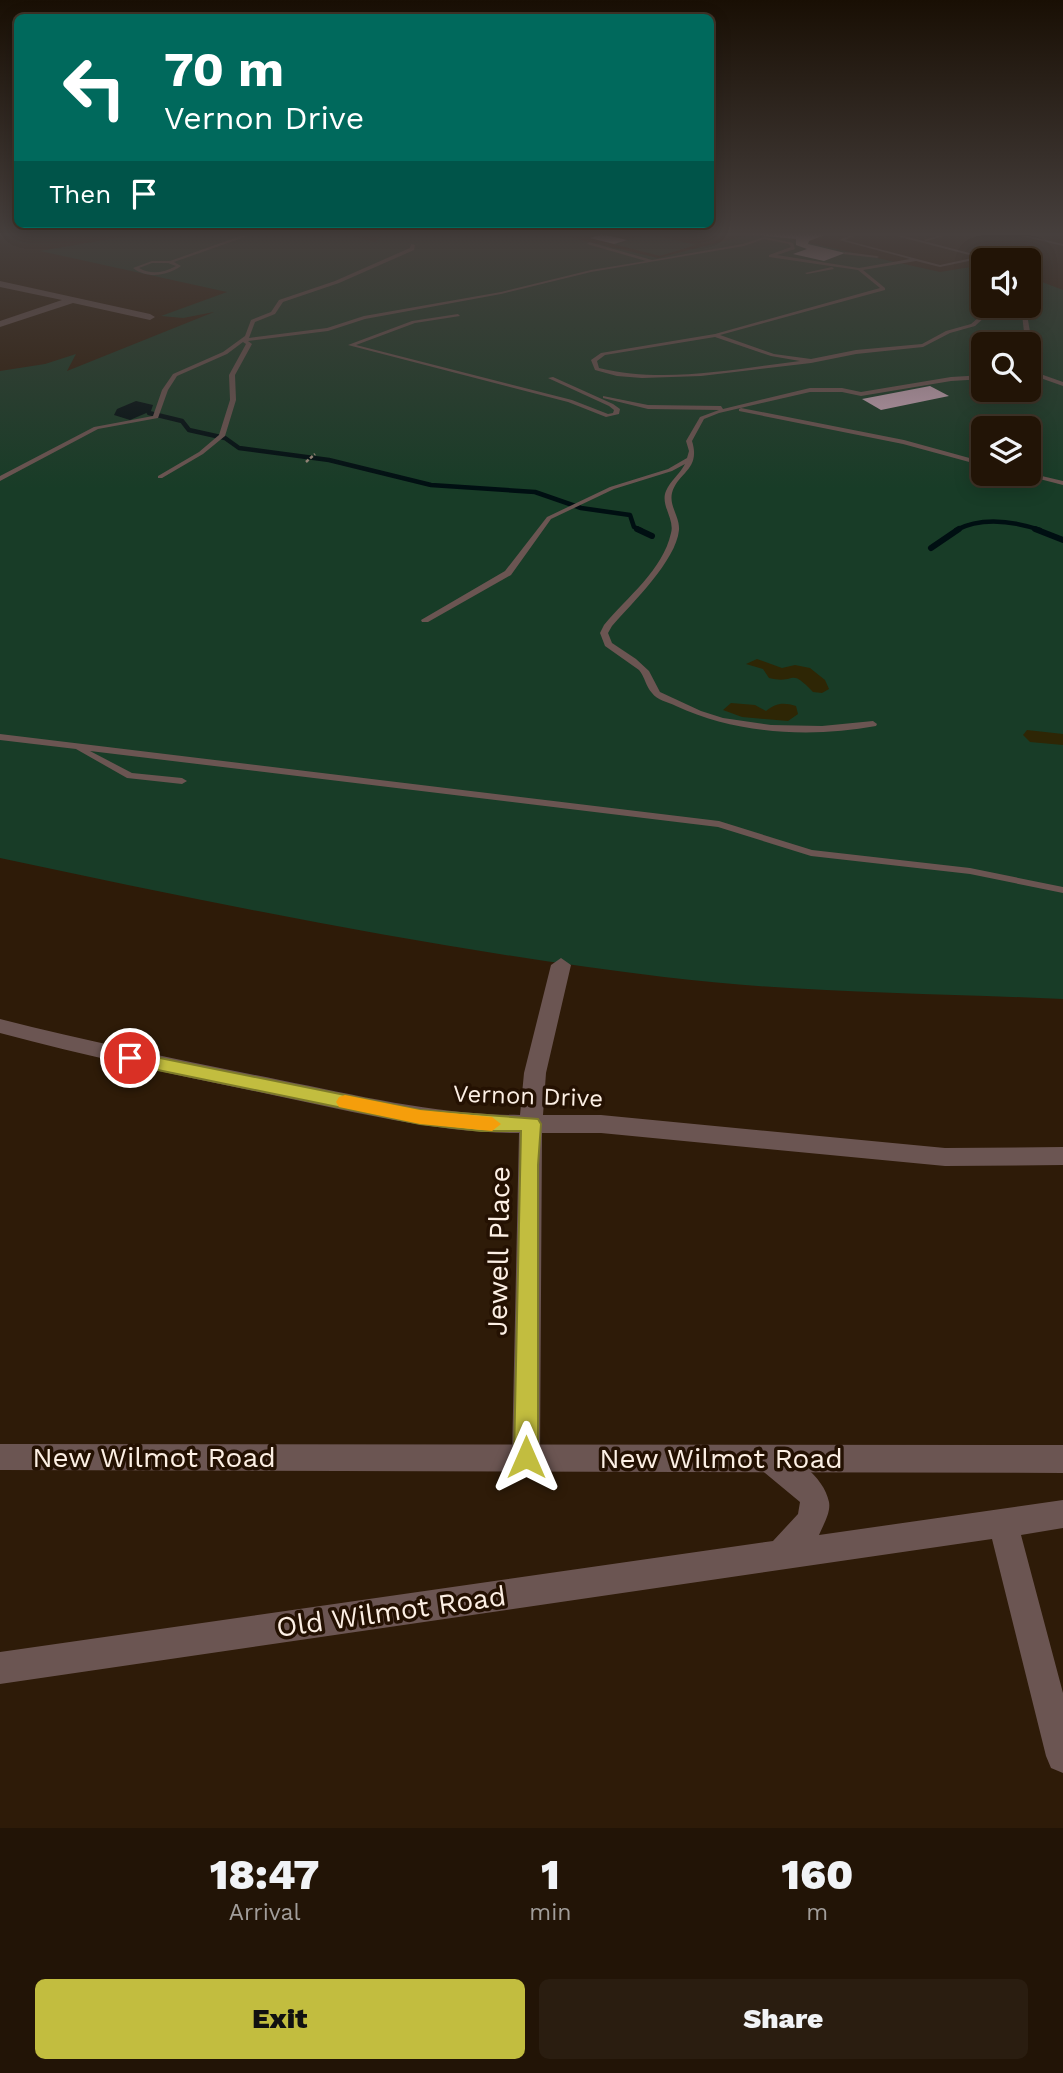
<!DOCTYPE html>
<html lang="en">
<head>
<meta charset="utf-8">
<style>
  :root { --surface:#221406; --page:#2a1d10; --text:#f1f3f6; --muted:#a29e9b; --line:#3f3328; --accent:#c2bd3f }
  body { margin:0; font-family:"Work Sans",sans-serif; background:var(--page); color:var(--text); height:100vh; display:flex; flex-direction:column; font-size:26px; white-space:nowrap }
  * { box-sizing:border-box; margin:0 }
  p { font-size:23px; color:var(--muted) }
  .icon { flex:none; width:38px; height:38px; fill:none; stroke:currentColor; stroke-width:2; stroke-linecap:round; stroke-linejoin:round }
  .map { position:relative; height:1828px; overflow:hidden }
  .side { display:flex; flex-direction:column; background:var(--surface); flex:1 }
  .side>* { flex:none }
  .top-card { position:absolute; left:14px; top:14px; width:700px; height:214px; border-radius:10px; box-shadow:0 4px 18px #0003,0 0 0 2px var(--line); background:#00695c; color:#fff; overflow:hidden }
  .tools { position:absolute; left:971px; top:248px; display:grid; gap:14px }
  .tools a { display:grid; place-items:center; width:70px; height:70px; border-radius:10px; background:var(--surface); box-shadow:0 4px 18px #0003,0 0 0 2px var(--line); font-size:35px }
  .pin { position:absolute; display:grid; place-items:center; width:60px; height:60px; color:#fff; margin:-30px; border:4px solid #fff; border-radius:50%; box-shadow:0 2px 7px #0007 }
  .me { position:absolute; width:77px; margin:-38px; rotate:0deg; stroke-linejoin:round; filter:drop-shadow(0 0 5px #0008) }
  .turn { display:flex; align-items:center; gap:24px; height:147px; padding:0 35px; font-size:32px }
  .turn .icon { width:91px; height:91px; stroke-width:2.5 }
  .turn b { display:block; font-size:49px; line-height:60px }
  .then { display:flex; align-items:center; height:66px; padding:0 35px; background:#0003; gap:14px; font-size:26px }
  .eta { display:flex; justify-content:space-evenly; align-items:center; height:119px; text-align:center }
  .eta b { font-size:42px; font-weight:800; line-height:49px }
  .primary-button { display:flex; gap:14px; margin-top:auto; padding:14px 35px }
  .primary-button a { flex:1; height:80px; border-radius:10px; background:var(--accent); color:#111; font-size:28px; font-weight:800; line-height:80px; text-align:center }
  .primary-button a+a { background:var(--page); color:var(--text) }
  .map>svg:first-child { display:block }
  .green { fill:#183c27; fill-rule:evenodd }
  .sand { fill:#2e2605 }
  .water { fill:#000f12 }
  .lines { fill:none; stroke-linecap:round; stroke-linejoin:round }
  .stream-far1 { stroke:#000f12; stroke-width:4.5 }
  .stream { stroke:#000f12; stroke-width:6 }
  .building { fill:#c5a6b6 }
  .path { stroke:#99897b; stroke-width:2.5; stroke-dasharray:3.5 2; stroke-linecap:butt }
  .service { fill:#6b5552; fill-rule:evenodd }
  .minor { fill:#6b5552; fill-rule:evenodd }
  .tertiary { fill:#6b5552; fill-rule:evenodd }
  .route { fill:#c2bd3f; stroke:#7e7b29; stroke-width:2 }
  .slow { fill:#f59e0b }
  .labels { text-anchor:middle; stroke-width:7; stroke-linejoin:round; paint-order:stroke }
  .street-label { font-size:24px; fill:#fcefe4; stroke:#241102 }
  .near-street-label { font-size:28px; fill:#fcefe4; stroke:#241102 }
</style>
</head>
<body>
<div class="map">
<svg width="1063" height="1828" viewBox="0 0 1063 1828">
  <rect width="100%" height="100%" fill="#2e1b08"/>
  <g class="green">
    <path d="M151 232H338L375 242 387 232H547L658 258 760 232 940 272 983 265 984 306H1029V277L1063 290V999C931 993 796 993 664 977 441 950 220 905 0 858V371L45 364 76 354 67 371 214 312 183 318 161 316 227 292 40 251ZM984 345H1029V390H984ZM984 429H1029V474H984Z"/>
    <path d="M648 234 696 245 660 256 613 244Z"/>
  </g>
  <g class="sand">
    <path d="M757 659 782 668 795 665 810 668 825 680 829 689 822 693 813 692C788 666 798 685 769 678L763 669 746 664Z"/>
    <path d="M731 703 755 705 766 711C776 703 783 702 796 706L798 714 788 721 742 717 723 710Z"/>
    <path d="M1027 730 1063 734V745L1030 742 1023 735Z"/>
  </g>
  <path class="water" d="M136 401 153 405 151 411 130 420 114 415 117 409Z"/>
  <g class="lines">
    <g class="stream-far1">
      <path d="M149 413 182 421 189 430 225 438 239 448 329 460 431 485 535 492 581 508 630 515 634 527 641 530"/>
      <path d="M956 530C983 516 1013 521 1040 530"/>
    </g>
    <g class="stream">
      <path d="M637 529 652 536"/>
      <path d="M1035 529 1063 540"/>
      <path d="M931 548 959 529"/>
    </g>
  </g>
  <g class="building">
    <path d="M751 232H809L825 235 809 241 808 244 845 253 824 261 793 254 807 249 796 245V239L745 234Z"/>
    <path d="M602 234 627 240 614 244 590 238Z"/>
    <path d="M930 386 949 396 881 410 862 399Z"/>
  </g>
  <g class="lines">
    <path class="path" d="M306 462 315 454"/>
    <g class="service">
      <path d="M252 232H259L174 262 181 266C167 276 147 279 133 268L152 261H170ZM152 263H168L176 266C163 273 151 275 139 268Z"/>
      <path d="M857 232H863L845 240 940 265 977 257 881 232H889L1000 261 983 258 940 267 916 261 863 270 885 288V290L720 335 774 354 811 359 856 350 922 344 946 331 971 324 992 306H997L975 326 950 333 923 347 856 354 811 363 701 376 642 378 617 376 595 370 591 360 601 353 715 334 880 288 858 270 769 257V255L791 247 789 244 764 239 744 246 591 272 501 294 365 319 328 331 248 341 252 344 235 375 236 400 225 436 203 454 162 478H158V476L199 452 219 435 230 400 229 375 246 344 243 342 227 354 177 376 168 390 158 418 98 429 0 481V476L94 427 153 416 162 390 173 374 223 352 245 336 251 320 271 312 279 300 335 281 410 248 411 244 415 245 414 250 339 283 283 302 275 314 255 322 249 338 327 328 364 316 501 292 591 270 646 261 587 244 589 242 652 260 743 244 764 237 793 243 795 249 777 255 859 268 910 259 839 240ZM715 337 771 356 800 361C735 369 664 384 599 368L597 361 605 355Z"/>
      <path d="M951 232H958L926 241 924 240Z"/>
      <path d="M1004 232H1012L1063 244V246Z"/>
      <path d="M845 252 877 256 879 257 877 258 843 254Z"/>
      <path d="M832 267 834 269 807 274 805 273Z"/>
      <path d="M1029 298 1041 303 1027 314 1030 332 1013 345H1007L1024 332 1022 314 1035 303 1029 301Z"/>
      <path d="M458 314 460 316 415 323 356 345 572 400 608 414 613 413 614 410 609 406 548 378 553 377 613 404 620 409 619 414 606 417 568 402 348 345 412 321Z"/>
      <path d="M1029 370 1063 382V386L1029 374Z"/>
      <path d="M984 375V379L951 381 861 396 842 392H810L719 413 704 419 692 441C701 470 678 472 672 493 669 506 680 517 679 530 676 561 632 603 612 626L608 633 612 643 636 659 649 671 660 692 701 711 723 718 771 725 822 726 873 721 877 724 876 726C810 738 736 734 676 706 668 702 657 700 652 693 646 687 645 677 639 670L605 646 600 633 604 625C627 597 663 570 671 533 675 519 660 505 666 491 670 481 680 474 685 464L672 471 614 489 551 519 511 575 428 622H422L421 620 505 571 547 517 610 487 668 469 687 458 689 451 686 441 700 417 719 410 648 409 603 398V396L648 405 721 406 723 409 810 388H842L861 392 951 377Z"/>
      <path d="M741 408 904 440 984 462V466L903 444 739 411V409Z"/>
      <path d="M1029 473 1063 481V485L1020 474Z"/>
      <path d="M0 734 719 821 812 850 970 868 1063 887V893L970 874 811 856 718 827 90 751 132 773 182 778 187 781 182 784 127 778 76 749 0 740Z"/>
    </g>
    <g class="minor">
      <path d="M0 281 150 314 155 317 150 320 73 303 0 327V321L62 300 0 287Z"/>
      <path d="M561 958 571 965 546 1073 543 1115H601L945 1148 1063 1147V1165L945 1166 601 1133H542L540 1457 536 1467 526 1470 516 1467 512 1457 519 1133C438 1133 360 1113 282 1097 187 1077 93 1058 0 1033V1019C93 1043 186 1061 280 1080 360 1096 438 1115 520 1115L524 1073 551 965Z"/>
      <path d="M769 1445C792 1454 824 1476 829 1502 831 1513 823 1525 819 1535L1063 1500V1528L1021 1535 1063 1693V1773L1051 1768 1046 1756 992 1539 0 1684V1652L773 1541 798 1514 800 1502 759 1468 755 1458 759 1448Z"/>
    </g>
    <path class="tertiary" d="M0 1444 1063 1445V1473L0 1470Z"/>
  </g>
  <linearGradient id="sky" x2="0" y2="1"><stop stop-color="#190f04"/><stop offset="0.48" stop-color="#463f3d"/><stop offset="1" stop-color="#463f3d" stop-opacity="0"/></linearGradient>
  <rect width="1063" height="488" fill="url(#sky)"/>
  <path class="route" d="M130 1052 420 1110 538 1119 541 1124 538 1165V1457L534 1465 526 1468 518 1465 514 1457 521 1131H481L420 1124 124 1063 121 1058Z"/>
  <path class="slow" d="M345 1095 420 1110 492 1117 501 1124 492 1131 420 1124 339 1107 336 1102 339 1097Z"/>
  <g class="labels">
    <g class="street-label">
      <text transform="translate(528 1096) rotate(2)" y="8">Vernon Drive</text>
    </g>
    <g class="near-street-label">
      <text transform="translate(498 1251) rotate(-89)" y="10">Jewell Place</text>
      <text x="154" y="1467">New Wilmot Road</text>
      <text x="721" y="1468">New Wilmot Road</text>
      <text transform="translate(391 1611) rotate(-8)" y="10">Old Wilmot Road</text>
    </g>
  </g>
</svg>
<div class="tools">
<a><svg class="icon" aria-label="sound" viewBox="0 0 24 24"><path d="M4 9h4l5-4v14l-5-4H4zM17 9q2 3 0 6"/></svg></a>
<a><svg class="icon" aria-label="search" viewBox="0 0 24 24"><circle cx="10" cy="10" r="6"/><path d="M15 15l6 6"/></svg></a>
<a><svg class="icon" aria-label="layers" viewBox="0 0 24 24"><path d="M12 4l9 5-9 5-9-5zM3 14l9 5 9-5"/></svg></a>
</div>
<div class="pin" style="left:130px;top:1058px;background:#d93025"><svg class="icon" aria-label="arrive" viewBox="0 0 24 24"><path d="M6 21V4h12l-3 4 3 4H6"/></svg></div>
<svg class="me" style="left:526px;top:1457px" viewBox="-20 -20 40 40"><path d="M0-17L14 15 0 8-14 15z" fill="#c2bd3f" stroke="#fff" stroke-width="4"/></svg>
<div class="top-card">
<div class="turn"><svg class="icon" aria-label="left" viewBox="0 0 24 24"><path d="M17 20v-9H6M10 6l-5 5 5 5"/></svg><div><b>70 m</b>Vernon Drive</div></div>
<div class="then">Then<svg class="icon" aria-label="arrive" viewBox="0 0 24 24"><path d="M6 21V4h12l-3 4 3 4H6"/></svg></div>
</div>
</div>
<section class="side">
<div class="eta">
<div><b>18:47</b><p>Arrival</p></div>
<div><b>1</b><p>min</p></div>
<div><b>160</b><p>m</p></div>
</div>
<div class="primary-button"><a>Exit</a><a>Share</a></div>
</section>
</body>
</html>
